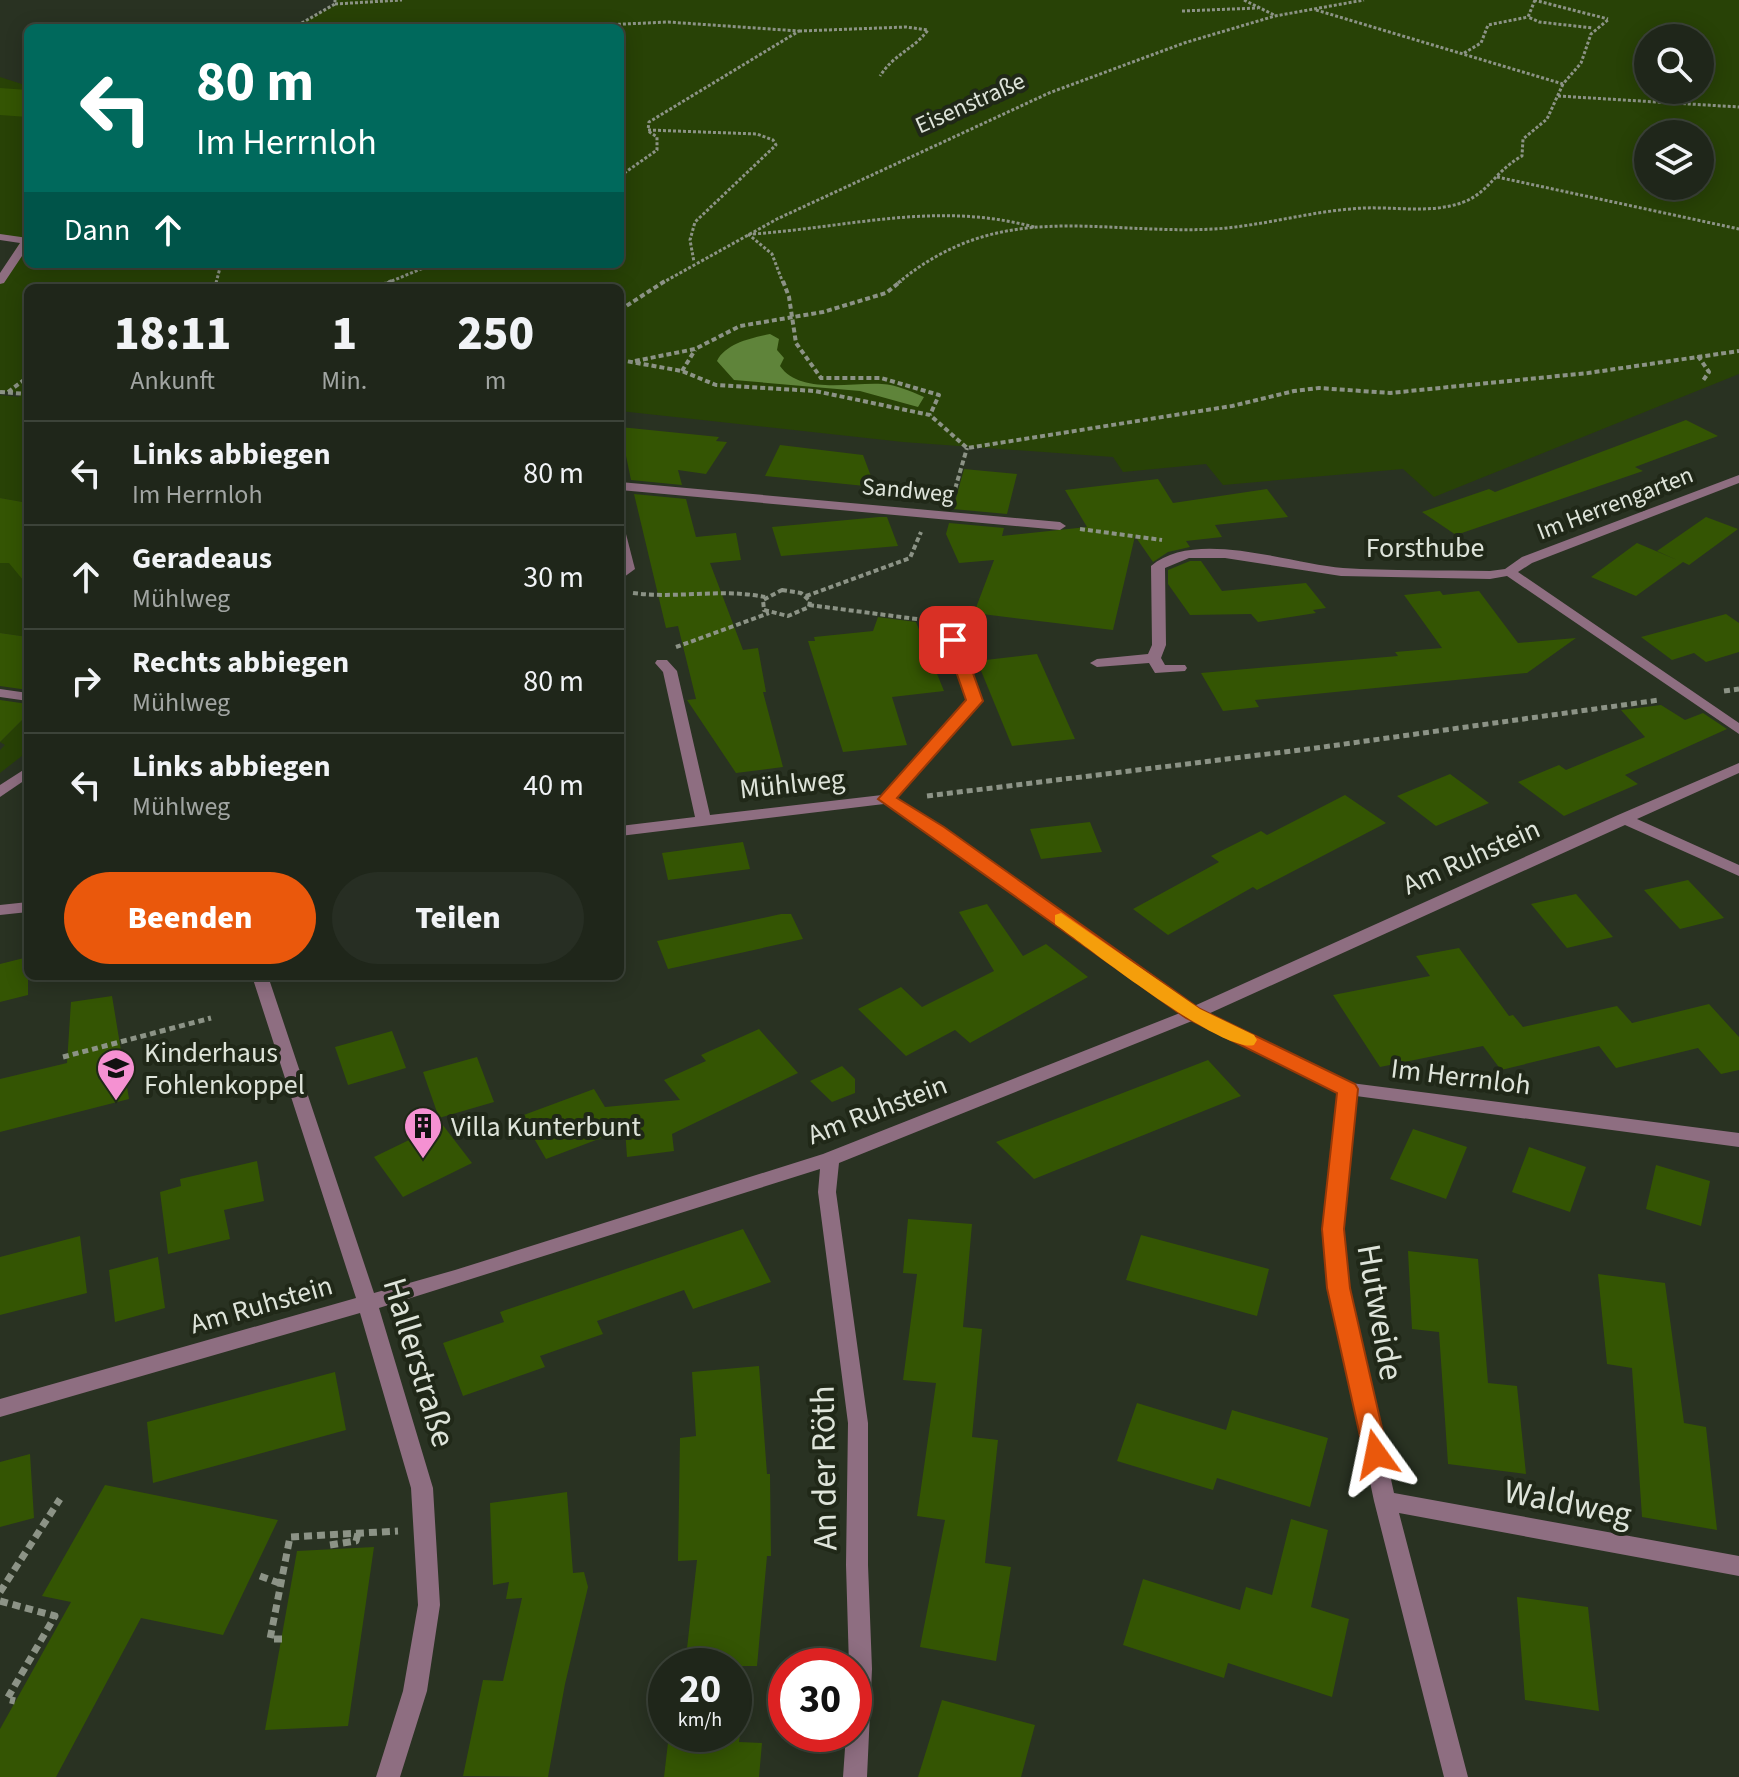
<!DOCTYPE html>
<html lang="de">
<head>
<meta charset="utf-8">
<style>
  :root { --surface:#1f261a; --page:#272e23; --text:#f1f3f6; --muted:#a1a5a2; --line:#3c4339; --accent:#ea580c }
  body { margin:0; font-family:"Source Sans 3",sans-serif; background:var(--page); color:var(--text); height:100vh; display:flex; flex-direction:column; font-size:30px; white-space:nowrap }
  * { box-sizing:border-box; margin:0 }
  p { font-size:26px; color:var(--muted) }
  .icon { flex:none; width:44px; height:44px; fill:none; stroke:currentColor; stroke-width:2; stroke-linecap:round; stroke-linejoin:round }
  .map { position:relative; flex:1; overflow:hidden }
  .drawer { position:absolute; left:24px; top:284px; width:600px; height:696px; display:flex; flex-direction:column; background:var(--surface); border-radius:12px; box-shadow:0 4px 20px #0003,0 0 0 2px var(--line) }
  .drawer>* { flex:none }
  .top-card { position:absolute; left:24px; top:24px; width:600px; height:244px; border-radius:12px; box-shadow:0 4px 20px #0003,0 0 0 2px var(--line); background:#00695c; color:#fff; overflow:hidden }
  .fabs { position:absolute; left:1634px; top:24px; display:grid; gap:16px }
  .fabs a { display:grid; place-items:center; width:80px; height:80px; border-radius:50%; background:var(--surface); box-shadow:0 4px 20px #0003,0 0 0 2px var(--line); font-size:40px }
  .speed { position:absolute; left:648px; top:1648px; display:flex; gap:16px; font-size:40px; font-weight:700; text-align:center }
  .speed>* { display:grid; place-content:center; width:104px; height:104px; border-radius:50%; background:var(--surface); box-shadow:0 4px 20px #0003,0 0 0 2px var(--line); line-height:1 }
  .speed small { font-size:20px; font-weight:400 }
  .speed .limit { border:12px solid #d22; background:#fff; color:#111 }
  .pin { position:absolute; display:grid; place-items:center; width:68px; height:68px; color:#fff; margin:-34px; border-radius:16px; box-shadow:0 4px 12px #0006 }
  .me { position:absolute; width:88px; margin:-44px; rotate:348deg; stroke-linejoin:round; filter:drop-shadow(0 0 6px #0008) }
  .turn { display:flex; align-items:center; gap:28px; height:168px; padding:0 40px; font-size:36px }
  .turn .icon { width:104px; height:104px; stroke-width:2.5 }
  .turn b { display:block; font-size:56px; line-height:68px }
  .then { display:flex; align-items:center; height:76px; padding:0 40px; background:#0003; gap:16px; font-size:30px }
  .eta { display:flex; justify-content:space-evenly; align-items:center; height:136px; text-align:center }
  .eta b { font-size:48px; font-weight:800; line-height:56px }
  .button { display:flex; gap:16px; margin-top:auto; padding:16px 40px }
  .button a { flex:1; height:92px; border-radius:48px; background:var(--accent); color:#fff; font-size:32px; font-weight:800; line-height:92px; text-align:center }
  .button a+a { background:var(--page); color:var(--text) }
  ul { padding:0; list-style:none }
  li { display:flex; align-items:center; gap:24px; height:104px; padding:0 40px; border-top:2px solid var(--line) }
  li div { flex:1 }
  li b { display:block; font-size:30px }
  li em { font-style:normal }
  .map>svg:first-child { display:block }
  .green { fill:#284206; fill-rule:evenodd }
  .water { fill:#5f843a }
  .building { fill:#345503 }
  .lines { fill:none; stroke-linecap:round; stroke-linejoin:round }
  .path-far3 { stroke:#8c9386; stroke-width:3; stroke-dasharray:3 2; stroke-linecap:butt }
  .path-far2 { stroke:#8c9386; stroke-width:4; stroke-dasharray:5 3; stroke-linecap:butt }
  .path-far1 { stroke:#8c9386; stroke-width:5; stroke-dasharray:6 4; stroke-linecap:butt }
  .path { stroke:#8c9386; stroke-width:7; stroke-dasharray:8 5; stroke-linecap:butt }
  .street { fill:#8e6e81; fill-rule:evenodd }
  .route { fill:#ea580c; stroke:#983908; stroke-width:2 }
  .slow { fill:#f59e0b }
  .labels { text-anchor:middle; stroke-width:8; stroke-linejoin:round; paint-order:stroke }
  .far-street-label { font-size:24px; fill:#dee4da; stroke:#202818 }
  .street-label { font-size:28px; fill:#dee4da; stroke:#202818 }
  .poi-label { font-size:28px; fill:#dee4da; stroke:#202818; text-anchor:start }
  .near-street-label { font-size:34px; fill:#dee4da; stroke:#202818 }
</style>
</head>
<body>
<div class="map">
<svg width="1739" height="1777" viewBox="0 0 1739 1777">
  <rect width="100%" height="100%" fill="#293222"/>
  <g class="green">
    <path d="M335 0H1739V374L1434 497 1403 469 1223 485 1206 464 1123 472 1113 457 903 442 620 411V288H28V507L22 502 0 498V395L19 397 21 393 0 391V276L21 240 0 235V77L28 86V264H620V28H292L335 5ZM1648 38H1700V90H1648ZM1648 134H1700V186H1648Z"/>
    <path d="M8 554 28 583V637L0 633V563Z"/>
    <path d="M28 714V747L23 748 27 752 0 773V750L5 745 0 742Z"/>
  </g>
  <path class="water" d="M770 334 779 339 777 350 784 358 780 366C800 395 852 382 882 384 897 385 910 391 924 397L918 407 860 391 734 380 717 361C726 343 752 338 770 334Z"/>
  <g class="building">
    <path d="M0 88 28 90V117L0 115Z"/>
    <path d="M1686 420 1718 436 1635 467 1643 471 1456 535 1422 512 1489 489 1495 492Z"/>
    <path d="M620 427 719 437 716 441 727 442 706 474 678 470 682 485 631 480Z"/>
    <path d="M780 445 863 455 875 487 765 476Z"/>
    <path d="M964 469 1017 474 1007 514 953 509Z"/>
    <path d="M1158 479 1173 503 1267 489 1288 517 1215 525 1222 537 1186 541 1190 547 1168 552 1153 562 1135 536 1113 630 974 613 994 560 959 563 946 534 949 523 1004 528 1002 536 1087 527 1065 490Z"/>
    <path d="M634 494 686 499 696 537 736 533 741 560 710 563 743 650 758 648 766 692H763L783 767 736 773 687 700 696 699 678 626 666 628Z"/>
    <path d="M0 498 28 503V586L9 563H0Z"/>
    <path d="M879 517H887L898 546 781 556 772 527Z"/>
    <path d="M1706 517 1738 529 1689 565 1683 562 1636 596 1591 577 1637 543 1677 560 1657 551Z"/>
    <path d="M1190 561H1201L1222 591 1306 583 1326 608 1313 610 1316 613 1258 622 1251 614 1190 615 1168 584V570Z"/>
    <path d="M1440 591 1443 595 1479 591 1518 643 1576 638 1527 673 1255 700 1259 707 1223 711 1201 673 1398 656 1395 652 1442 648 1404 595Z"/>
    <path d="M1726 614 1739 623V652L1706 662 1694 653 1672 660 1641 637Z"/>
    <path d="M878 617 916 622 944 691 892 697 907 745 843 752 808 641H815L814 637 873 631Z"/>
    <path d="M0 633 28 637V690L0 686Z"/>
    <path d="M1037 654 1075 739 1012 746 977 661Z"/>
    <path d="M0 700 28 704V714L0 742Z"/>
    <path d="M1661 705 1685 720 1703 713 1727 729 1625 775 1638 784 1564 816 1518 782 1559 765 1566 770 1645 737 1621 710Z"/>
    <path d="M1450 774 1489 803 1436 826 1397 796Z"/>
    <path d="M1345 795 1386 823 1257 890 1253 887 1168 935 1133 909 1219 862 1211 856 1261 831 1267 835Z"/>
    <path d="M1090 822 1102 852 1041 859 1030 829Z"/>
    <path d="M743 842 750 869 668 880 662 853Z"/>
    <path d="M1688 880 1724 918 1680 929 1644 890Z"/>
    <path d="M1576 894 1613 937 1567 948 1531 904Z"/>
    <path d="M987 904 1023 956 1046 944 1088 977 970 1043 955 1030 906 1056 858 1009 901 987 922 1007 994 971 959 912Z"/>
    <path d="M781 914H791L803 939 668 969 657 941Z"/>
    <path d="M1459 948 1509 1016 1513 1015 1523 1027 1617 1006 1632 1023 1709 1004 1739 1037V1070L1721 1074 1698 1048 1616 1068 1599 1046 1501 1070 1483 1046 1380 1067 1333 995 1430 976 1416 956Z"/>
    <path d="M28 957V995L0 1002V964Z"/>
    <path d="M112 996 129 1099 0 1132V1079L67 1063 71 1002Z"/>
    <path d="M759 1029 798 1073 672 1134 674 1151 627 1157 625 1129 546 1159 521 1116 594 1089 605 1107 680 1100 664 1080 706 1061 701 1055Z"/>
    <path d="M392 1031 406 1068 348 1085 335 1047Z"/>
    <path d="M477 1057 494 1102 439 1118 423 1072Z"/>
    <path d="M1208 1060 1241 1096 1034 1179 996 1142Z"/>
    <path d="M842 1066 855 1079V1093L832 1102 810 1081Z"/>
    <path d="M442 1124 472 1163 403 1197 374 1157Z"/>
    <path d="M1413 1129 1467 1147 1446 1199 1390 1179Z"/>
    <path d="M1529 1147 1586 1167 1570 1212 1512 1192Z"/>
    <path d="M257 1161 264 1201 224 1210 230 1239 168 1254 160 1192 181 1186 180 1179Z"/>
    <path d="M1656 1165 1710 1181 1701 1226 1646 1209Z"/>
    <path d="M908 1219 972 1224 963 1327 982 1329 972 1437 998 1440 985 1563 1011 1567 996 1661 920 1647 945 1520 917 1516 936 1383 903 1380 917 1274 903 1273Z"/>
    <path d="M743 1229 771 1282 693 1309 684 1290 597 1321 603 1334 540 1356 545 1367 463 1396 443 1343 504 1322 500 1312Z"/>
    <path d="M1141 1235 1269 1269 1257 1316 1126 1280Z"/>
    <path d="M80 1236 87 1293 0 1315V1257Z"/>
    <path d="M1408 1251 1478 1259 1488 1383 1517 1386 1526 1474 1448 1464 1439 1332 1412 1329Z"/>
    <path d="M158 1257 165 1308 115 1322 109 1270Z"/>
    <path d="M1598 1274 1665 1283 1684 1423 1706 1427 1717 1530 1642 1517 1632 1368 1607 1364Z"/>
    <path d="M759 1366 767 1474H770L771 1556H767L757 1666H685L697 1560 678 1561 680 1438 696 1436 692 1372Z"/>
    <path d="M335 1372 346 1430 153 1483 147 1422Z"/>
    <path d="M1137 1403 1226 1430 1232 1410 1328 1438 1310 1507 1217 1478 1213 1490 1117 1461Z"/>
    <path d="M30 1454 34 1518 0 1527V1462Z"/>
    <path d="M105 1485 278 1520 223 1635 141 1618 56 1777H0V1729L71 1602 42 1596Z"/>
    <path d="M567 1492 573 1573 584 1572 588 1587 565 1684 548 1777 463 1776 483 1680 503 1681 522 1598 506 1599 509 1582 493 1585 490 1503Z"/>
    <path d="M1291 1519 1328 1530 1311 1607 1349 1619 1332 1697 1228 1663 1224 1678 1123 1645 1143 1579 1240 1610 1246 1587 1272 1595Z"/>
    <path d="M374 1547 348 1726 265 1730 297 1551Z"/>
    <path d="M1517 1597 1588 1607 1599 1711 1525 1700Z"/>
    <path d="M942 1700 1035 1725 1021 1777H918Z"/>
    <path d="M669 1734H740L739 1742 762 1743 759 1777H664Z"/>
  </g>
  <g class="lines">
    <g class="path-far3">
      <path d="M1244 0 1274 15"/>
      <path d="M1534 0 1608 19"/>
      <path d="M1535 0 1528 17 1539 22 1593 28"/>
      <path d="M335 4 402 0"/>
      <path d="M1316 10 1563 84 1581 63 1591 34 1609 19"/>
      <path d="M1182 11 1258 8"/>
      <path d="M293 28 335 4V0"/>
      <path d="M538 28 668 22 799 31 649 122 648 130"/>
      <path d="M799 31 906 27 928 30C913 50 895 53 880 76"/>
      <path d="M1464 53 1481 43 1488 25 1528 17"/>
      <path d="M1558 96 1739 107"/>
      <path d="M648 130 757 134 773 140 776 145 695 222 690 240 694 262"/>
      <path d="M620 176 657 150V137L648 131"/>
      <path d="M1497 177 1739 229"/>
      <path d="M748 234 772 254 783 283"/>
      <path d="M753 234C851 227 937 201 1034 227"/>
      <path d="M216 283 221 264"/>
      <path d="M387 283 433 264"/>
      <path d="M662 283 777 219 1049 93 1184 43 1275 16 1364 0"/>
      <path d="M898 283C1000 198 1096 235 1214 229 1264 226 1314 210 1365 208 1392 207 1423 212 1450 206 1489 198 1490 174 1522 156L1523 139 1547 119 1563 84"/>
    </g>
    <g class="path-far2">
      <path d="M783 281 789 297 796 343 821 378H881L939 395 930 415"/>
      <path d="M214 288 216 281"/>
      <path d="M374 288 392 281"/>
      <path d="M620 310 665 281"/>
      <path d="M1698 356 1709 372 1702 382"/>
      <path d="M620 360 682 371 716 385 815 391 930 415 967 448 1232 406 1294 391 1319 388 1390 393 1588 373 1739 351"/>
      <path d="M635 361 695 349 740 326 823 312 886 293 901 281"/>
      <path d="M682 371 695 350"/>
      <path d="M0 392 28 394"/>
      <path d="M8 392 28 377"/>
      <path d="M953 496 967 448"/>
      <path d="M1080 529 1162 540"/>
      <path d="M782 590 801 593 810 601 809 607 788 616 764 610 763 600Z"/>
      <path d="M633 593C677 599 721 588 765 597"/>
      <path d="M806 596 910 558 921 532"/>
      <path d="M809 605 924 620 937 629"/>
      <path d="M676 647 769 613"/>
    </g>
    <g class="path-far1">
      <path d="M1724 691 1739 689"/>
      <path d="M927 796 1316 748 1659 700"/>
      <path d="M63 1057 211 1018"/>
    </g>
    <g class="path">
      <path d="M330 1545 356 1541 358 1533"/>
      <path d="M260 1576 282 1584"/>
      <path d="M0 1592 60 1499"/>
      <path d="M0 1601 55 1616 7 1699 15 1701"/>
      <path d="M282 1639H270L290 1537 398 1531"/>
    </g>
    <g class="street">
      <path d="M0 234 28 238V247L4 283 0 284V273L20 243 0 240Z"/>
      <path d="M1739 475V483L1532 563 1518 572 1739 723V734L1507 576 1490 579 1341 576 1225 558H1189L1165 568 1166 645 1161 658 1165 665H1185L1187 668 1185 671 1155 673 1149 663 1097 667 1090 663 1097 659 1148 654 1152 645 1151 566C1195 528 1290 564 1343 568 1391 571 1441 570 1490 571L1505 569 1522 557Z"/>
      <path d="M620 482 1060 522 1066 526 1060 530 620 490Z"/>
      <path d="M620 530 626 534 635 569 620 580Z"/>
      <path d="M953 636 960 640 982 701 896 798 943 828 1194 1006 1618 815 1739 763V773L1637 819 1739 865V876L1625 825 1208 1014 1351 1083 1739 1133V1147L1356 1096 1343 1229 1349 1288 1394 1493 1739 1556V1576L1399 1513 1468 1777H1444L1374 1501 1329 1288 1323 1229 1339 1092 1192 1021 839 1163 836 1192 868 1423V1565L872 1669 867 1777H843L846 1734H854V1666H849L846 1565 848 1423 818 1192 820 1169 379 1308 433 1488 440 1605 427 1691 400 1777H376L403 1691 418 1605 411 1488 360 1313 0 1417V1399L356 1298 252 976H268L374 1293 455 1270 823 1154 1180 1013 933 834 884 804 620 836V826L695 817 663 672 655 663 657 660H667L677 671 710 815 882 795 968 700 946 640Z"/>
      <path d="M0 689 28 693V701L0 697Z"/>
      <path d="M28 767V778L0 797V785Z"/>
      <path d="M28 902V912L0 915V905Z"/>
    </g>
  </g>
  <path class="route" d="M953 635 961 640 983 701 897 798 944 827 1200 1009 1355 1084 1358 1089 1344 1229 1350 1288 1388 1454 1384 1461 1376 1464 1367 1461 1364 1454 1327 1288 1322 1229 1337 1093 1186 1018 878 799 966 700 945 640Z"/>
  <path class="slow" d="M1061 913 1200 1009 1254 1035 1257 1040 1254 1045C1222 1054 1086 946 1055 924V915Z"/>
  <defs>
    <g id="school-pin" transform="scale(2)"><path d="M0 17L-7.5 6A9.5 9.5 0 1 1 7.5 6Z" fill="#f591d2" stroke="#202818"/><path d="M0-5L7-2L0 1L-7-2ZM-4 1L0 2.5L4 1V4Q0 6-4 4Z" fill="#111"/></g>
    <g id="building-pin" transform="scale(2)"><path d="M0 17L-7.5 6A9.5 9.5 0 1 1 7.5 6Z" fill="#f591d2" stroke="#202818"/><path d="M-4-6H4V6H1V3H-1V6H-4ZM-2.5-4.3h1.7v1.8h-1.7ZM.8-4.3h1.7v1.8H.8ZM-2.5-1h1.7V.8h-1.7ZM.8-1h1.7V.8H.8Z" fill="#111"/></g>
  </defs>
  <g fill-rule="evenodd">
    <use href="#school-pin" x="116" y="1068"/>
    <use href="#building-pin" x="423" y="1126"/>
  </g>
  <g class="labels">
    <g class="far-street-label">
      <text transform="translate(970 103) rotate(-24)" y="8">Eisenstraße</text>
      <text transform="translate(908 490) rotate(5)" y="8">Sandweg</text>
      <text transform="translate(1615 503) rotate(-21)" y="8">Im Herrengarten</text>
    </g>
    <g class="street-label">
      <text x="1425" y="557">Forsthube</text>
      <text transform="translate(792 783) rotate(-6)" y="10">Mühlweg</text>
      <text transform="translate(1471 856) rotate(-24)" y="10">Am Ruhstein</text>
      <text transform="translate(1461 1076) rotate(7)" y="10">Im Herrnloh</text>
      <text transform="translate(877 1109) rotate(-21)" y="10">Am Ruhstein</text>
      <text transform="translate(261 1304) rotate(-16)" y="10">Am Ruhstein</text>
    </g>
    <g class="poi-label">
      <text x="144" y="1062">Kinderhaus<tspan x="144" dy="32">Fohlenkoppel</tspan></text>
      <text x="451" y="1136">Villa Kunterbunt</text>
    </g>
    <g class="near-street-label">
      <text transform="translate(1381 1312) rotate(80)" y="12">Hutweide</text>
      <text transform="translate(420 1362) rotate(73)" y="12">Hallerstraße</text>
      <text transform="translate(823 1468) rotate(-91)" y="12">An der Röth</text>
      <text transform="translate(1568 1502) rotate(11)" y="12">Waldweg</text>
    </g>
  </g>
</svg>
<div class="fabs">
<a><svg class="icon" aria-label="search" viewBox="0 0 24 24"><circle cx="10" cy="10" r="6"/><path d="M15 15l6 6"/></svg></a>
<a><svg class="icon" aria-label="layers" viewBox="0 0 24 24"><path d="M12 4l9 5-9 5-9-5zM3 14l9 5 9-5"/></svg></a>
</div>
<div class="speed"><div>20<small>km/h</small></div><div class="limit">30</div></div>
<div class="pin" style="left:953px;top:640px;background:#d93025"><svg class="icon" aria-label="arrive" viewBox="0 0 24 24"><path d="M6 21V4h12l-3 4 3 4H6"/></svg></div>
<svg class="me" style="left:1376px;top:1454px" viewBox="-20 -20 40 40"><path d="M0-17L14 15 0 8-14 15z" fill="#ea580c" stroke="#fff" stroke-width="4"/></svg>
<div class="top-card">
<div class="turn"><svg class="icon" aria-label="left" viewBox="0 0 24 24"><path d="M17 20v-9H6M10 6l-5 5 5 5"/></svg><div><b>80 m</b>Im Herrnloh</div></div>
<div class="then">Dann<svg class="icon" aria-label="ahead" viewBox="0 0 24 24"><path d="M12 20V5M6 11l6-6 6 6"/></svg></div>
</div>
<section class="drawer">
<div class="eta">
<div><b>18:11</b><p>Ankunft</p></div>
<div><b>1</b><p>Min.</p></div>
<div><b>250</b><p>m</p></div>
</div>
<ul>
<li><svg class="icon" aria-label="left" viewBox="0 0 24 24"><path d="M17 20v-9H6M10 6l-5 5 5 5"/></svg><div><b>Links abbiegen</b><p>Im Herrnloh</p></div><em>80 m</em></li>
<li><svg class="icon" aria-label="ahead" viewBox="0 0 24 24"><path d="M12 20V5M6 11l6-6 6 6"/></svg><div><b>Geradeaus</b><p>Mühlweg</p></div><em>30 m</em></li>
<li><svg class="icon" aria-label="right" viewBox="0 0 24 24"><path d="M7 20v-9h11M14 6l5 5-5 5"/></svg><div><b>Rechts abbiegen</b><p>Mühlweg</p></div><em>80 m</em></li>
<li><svg class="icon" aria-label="left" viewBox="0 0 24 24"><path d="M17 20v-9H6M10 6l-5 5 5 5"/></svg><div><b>Links abbiegen</b><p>Mühlweg</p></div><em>40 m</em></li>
</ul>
<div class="button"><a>Beenden</a><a>Teilen</a></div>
</section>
</div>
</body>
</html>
